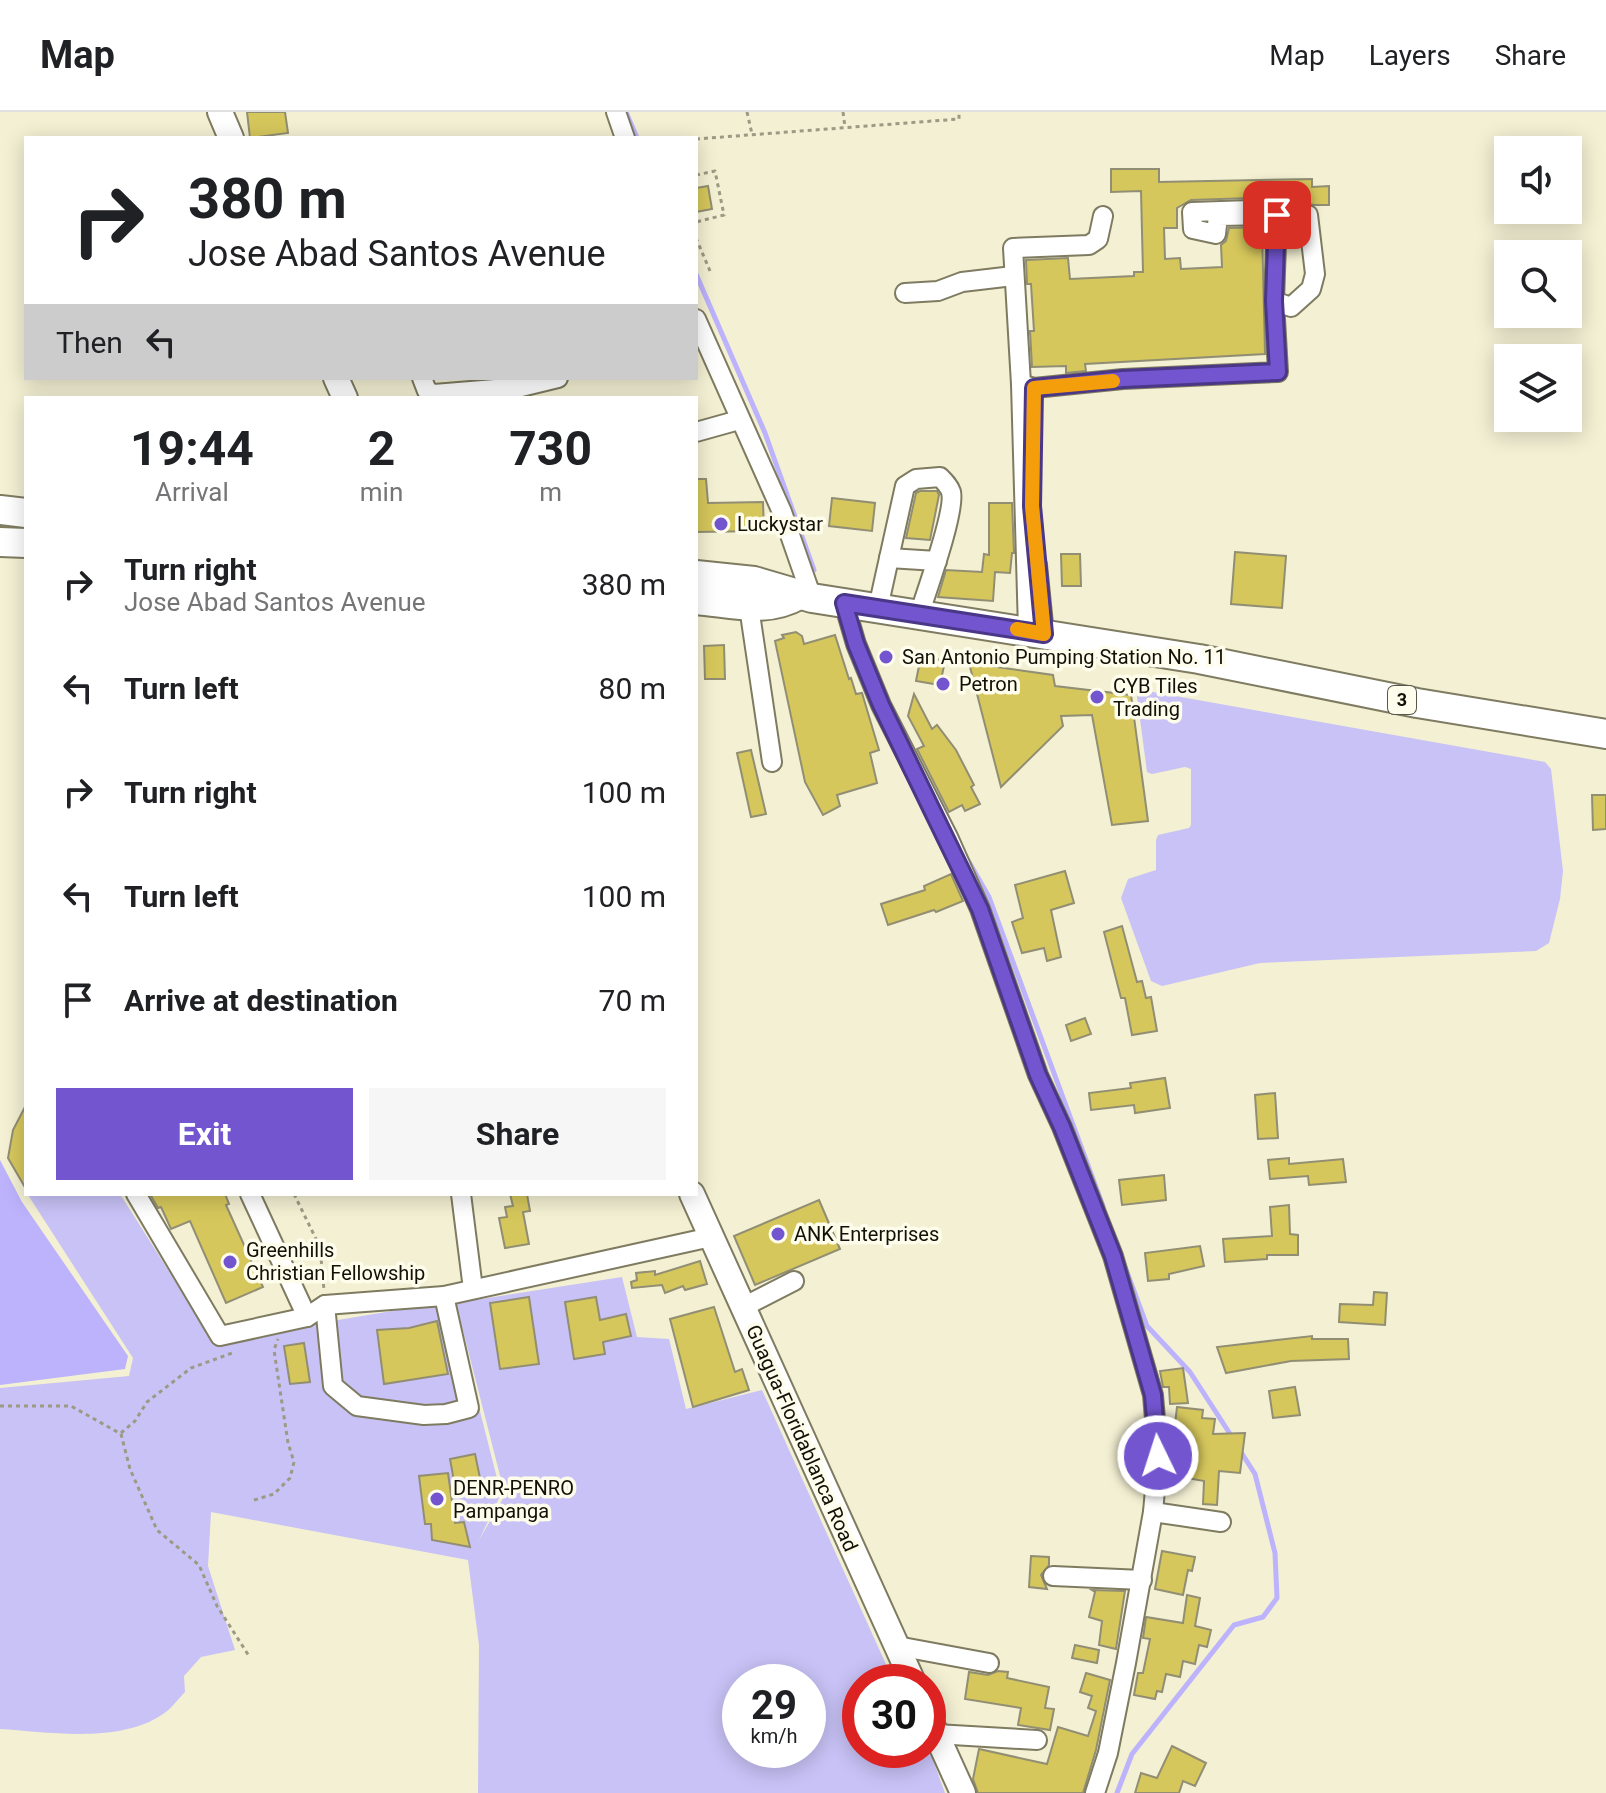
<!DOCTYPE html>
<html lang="en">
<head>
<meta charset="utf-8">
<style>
  :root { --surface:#fff; --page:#f6f6f6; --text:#202124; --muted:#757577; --line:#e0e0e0; --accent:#7255cf }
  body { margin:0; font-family:Roboto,sans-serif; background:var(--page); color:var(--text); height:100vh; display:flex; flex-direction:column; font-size:30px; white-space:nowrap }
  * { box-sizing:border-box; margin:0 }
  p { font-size:26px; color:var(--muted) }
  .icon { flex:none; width:44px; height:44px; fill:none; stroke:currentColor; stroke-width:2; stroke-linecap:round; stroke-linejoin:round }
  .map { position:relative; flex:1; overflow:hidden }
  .drawer { position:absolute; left:24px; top:284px; width:674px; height:800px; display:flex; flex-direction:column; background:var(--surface); border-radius:0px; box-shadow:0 4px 20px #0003 }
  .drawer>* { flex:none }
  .hud { position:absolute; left:24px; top:24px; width:674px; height:244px; border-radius:0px; box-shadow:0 4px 20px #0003; background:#fff; color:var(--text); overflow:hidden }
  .controls { position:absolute; left:1494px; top:24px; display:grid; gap:16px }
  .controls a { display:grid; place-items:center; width:88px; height:88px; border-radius:0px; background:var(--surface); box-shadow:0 4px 20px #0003; font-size:40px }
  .speed { position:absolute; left:722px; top:1552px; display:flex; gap:16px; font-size:40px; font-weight:700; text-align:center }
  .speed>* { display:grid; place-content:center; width:104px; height:104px; border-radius:50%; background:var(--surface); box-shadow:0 4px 20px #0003; line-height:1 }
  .speed small { font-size:20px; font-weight:400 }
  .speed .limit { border:12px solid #d22; background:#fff; color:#111 }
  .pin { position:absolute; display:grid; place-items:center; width:68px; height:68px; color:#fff; margin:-34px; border-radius:16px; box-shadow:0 4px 12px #0006 }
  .me { position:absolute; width:88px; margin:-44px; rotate:356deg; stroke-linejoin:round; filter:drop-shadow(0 0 6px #0008) }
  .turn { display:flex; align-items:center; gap:28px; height:168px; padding:0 32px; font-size:36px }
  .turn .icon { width:104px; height:104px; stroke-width:2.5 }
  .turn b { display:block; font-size:56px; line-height:68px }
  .then { display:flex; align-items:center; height:76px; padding:0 32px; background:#0003; gap:16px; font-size:30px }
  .eta { display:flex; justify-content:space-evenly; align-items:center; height:136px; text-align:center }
  .eta b { font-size:48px; font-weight:700; line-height:56px }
  .cta { display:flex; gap:16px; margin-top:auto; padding:16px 32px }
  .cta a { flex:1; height:92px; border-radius:0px; background:var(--accent); color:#fff; font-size:32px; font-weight:700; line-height:92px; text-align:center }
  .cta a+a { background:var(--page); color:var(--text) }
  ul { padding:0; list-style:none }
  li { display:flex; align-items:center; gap:24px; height:104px; padding:0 32px }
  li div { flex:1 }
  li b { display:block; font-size:30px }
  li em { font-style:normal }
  header { display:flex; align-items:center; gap:48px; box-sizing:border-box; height:112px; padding:0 40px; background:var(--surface); border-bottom:2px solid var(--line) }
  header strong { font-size:38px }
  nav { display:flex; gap:44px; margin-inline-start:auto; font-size:28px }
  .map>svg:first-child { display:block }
  .green { fill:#c8c2f6; fill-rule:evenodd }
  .water { fill:#bcb3fc }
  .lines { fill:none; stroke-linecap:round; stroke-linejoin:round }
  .stream { stroke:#bcb3fc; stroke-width:5 }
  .building { fill:#d6c75c; stroke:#918e73; stroke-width:2 }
  .minor-casing { stroke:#7e7b61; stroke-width:22 }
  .major-casing { stroke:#7e7b61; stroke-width:28 }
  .highway-casing { stroke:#7e7b61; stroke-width:32 }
  .path { stroke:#9c9984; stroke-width:3; stroke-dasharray:4 4; stroke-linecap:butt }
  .minor { stroke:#fff; stroke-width:18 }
  .major { stroke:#fff; stroke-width:24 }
  .highway { stroke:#fff; stroke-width:28 }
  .route-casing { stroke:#4a3787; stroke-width:20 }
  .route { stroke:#7255cf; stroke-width:14 }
  .slow { stroke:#f59e0b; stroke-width:14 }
  .poi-dot { fill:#7255cf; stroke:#fefceb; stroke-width:3 }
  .labels { text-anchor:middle; stroke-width:7; stroke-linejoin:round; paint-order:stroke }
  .shield { fill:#fefceb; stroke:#59574b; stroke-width:2 }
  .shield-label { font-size:18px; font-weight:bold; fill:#121007 }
  .poi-label { font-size:20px; fill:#121007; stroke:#fefceb; text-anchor:start }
  .street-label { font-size:20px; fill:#121007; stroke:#fefceb }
</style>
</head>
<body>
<header>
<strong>Map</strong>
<nav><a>Map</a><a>Layers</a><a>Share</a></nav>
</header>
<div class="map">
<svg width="1606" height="1681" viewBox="0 0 1606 1681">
  <rect width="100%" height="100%" fill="#f3f0d3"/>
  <g class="green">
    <path d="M1136 577 1545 650 1551 657 1563 759 1560 787 1549 831 1536 839 1260 851 1162 874 1151 869 1121 786 1128 767 1156 758V728L1158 723 1189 716 1191 713V657L1185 655 1152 662 1147 660Z"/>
    <path d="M30 1082H120L201 1210 217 1226H230L452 1189 501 1382 479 1428 505 1383 456 1191 622 1165 637 1225 669 1227 686 1297 762 1278 894 1570H860V1638H928V1634L945 1681H478L479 1533 468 1448 211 1400 208 1454 235 1538 201 1545 184 1564 185 1580C178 1587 171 1597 163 1602 120 1632 48 1620 0 1617V1276L129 1264 133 1246 28 1083ZM740 1570H808V1638H740Z"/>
  </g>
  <path class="water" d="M0 1048 22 1090 128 1244 125 1257 0 1273Z"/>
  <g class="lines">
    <g class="stream">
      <path d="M626 0 637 26"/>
      <path d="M696 162 765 321 814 458"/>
      <path d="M965 743 989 785 1103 1094"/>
      <path d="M1124 1152 1147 1214 1190 1260 1232 1325"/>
      <path d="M1117 1681 1132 1642 1234 1513 1263 1505 1277 1486 1275 1441 1255 1362 1239 1337"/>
    </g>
  </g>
  <g class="building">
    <path d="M247 0H285L288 21 250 26Z"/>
    <path d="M1111 57H1159V70L1312 67V75L1329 74V93H1314L1276 85 1191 88 1177 96V116H1164L1165 147 1180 146 1181 157 1222 155 1221 133 1226 129 1229 116 1262 115 1265 242 1085 252 1086 259 1066 261V254L1032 255 1030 219H1034L1031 172H1027L1026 148 1068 146 1070 167 1134 164V160H1143L1141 79 1111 80Z"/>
    <path d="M708 74 712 97 696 100V76Z"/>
    <path d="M696 367H706L708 391 763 390 764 419 696 420Z"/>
    <path d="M920 379H937L939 383 930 428 906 426 916 381Z"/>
    <path d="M832 386 875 391 872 419 829 414Z"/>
    <path d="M989 391H1012L1014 441H1012L1010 461 995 460 993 489 938 485 946 458 982 460 984 442 989 443Z"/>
    <path d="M1235 440 1286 444 1282 496 1231 492Z"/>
    <path d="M1061 442H1080L1081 474H1062Z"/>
    <path d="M796 520 802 524 804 532 835 523 849 567 851 566 856 582 862 581 879 638 870 641 877 671 837 683 840 694 823 703 805 670 775 529 784 526 782 523Z"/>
    <path d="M724 533 725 567H705L704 534Z"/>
    <path d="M921 544 945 549 940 573 916 569Z"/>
    <path d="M969 551 1053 563 1055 574 1131 583 1148 709 1112 713 1092 603 1061 604 1063 614 1001 675Z"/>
    <path d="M914 582 932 617 937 613 956 638 974 673 971 675 980 692 965 699 962 693 949 700 917 637 924 634 908 604Z"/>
    <path d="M751 638 766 702 751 705 737 641Z"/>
    <path d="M1592 683H1606V717L1593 718Z"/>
    <path d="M1065 759 1074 791 1051 798 1061 845 1047 849 1044 836 1022 841 1012 810 1023 806 1015 773Z"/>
    <path d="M951 762 963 789 936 800 934 798 888 813 881 792 925 778 924 774Z"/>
    <path d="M1122 814 1137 870 1142 869 1146 886 1151 885 1157 919 1132 923 1125 886H1121L1104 820Z"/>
    <path d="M1085 906 1091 922 1071 929 1066 913Z"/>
    <path d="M1165 966 1170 996 1135 1001 1134 993 1091 998 1089 981 1131 976 1130 971Z"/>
    <path d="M1275 981 1278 1026 1258 1027 1255 983Z"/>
    <path d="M26 993V1077L8 1046 13 1018Z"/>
    <path d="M1289 1046V1052L1343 1047 1346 1070 1309 1073 1308 1064 1270 1067 1268 1048Z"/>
    <path d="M1164 1063 1166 1088 1122 1093 1119 1068Z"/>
    <path d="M155 1082H225L229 1092 226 1093 263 1175 226 1191 190 1109 171 1117 161 1095 158 1096 151 1084Z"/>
    <path d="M510 1082H527L530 1099 523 1100 529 1132 505 1136 499 1106 507 1105 505 1095 513 1094Z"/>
    <path d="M819 1088 840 1137 755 1173 734 1124Z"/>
    <path d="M1289 1093 1290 1122 1298 1123V1143H1267V1147L1225 1150 1223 1127 1272 1124 1270 1095Z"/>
    <path d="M1200 1134 1204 1154 1169 1162V1167L1148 1169 1145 1141Z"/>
    <path d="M700 1149 707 1172 685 1178 683 1174 665 1181 662 1173 632 1176 631 1170 637 1168 636 1161 655 1159V1163Z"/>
    <path d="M1374 1180 1387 1181 1385 1213 1339 1210 1340 1192 1373 1193Z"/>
    <path d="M529 1185 539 1252 500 1257 490 1191Z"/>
    <path d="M596 1185 600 1208 626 1202 631 1224 603 1230 605 1242 574 1247 565 1190Z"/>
    <path d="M714 1195 735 1260 742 1257 749 1278 693 1295 670 1207Z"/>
    <path d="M437 1209 448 1262 384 1272 377 1218 409 1216Z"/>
    <path d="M1312 1224V1227H1348L1349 1247 1291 1249 1226 1261 1217 1235Z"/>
    <path d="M304 1231 310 1270 290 1272 284 1234Z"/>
    <path d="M1183 1256 1188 1291 1170 1292 1169 1275H1163L1160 1259Z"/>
    <path d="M1295 1275 1300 1303 1273 1306 1269 1279Z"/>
    <path d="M1177 1295 1203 1298 1202 1306 1215 1307 1213 1322 1245 1321 1240 1361 1219 1359 1217 1393 1203 1392 1204 1369 1170 1363 1175 1336H1170L1171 1320H1174Z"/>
    <path d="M475 1342 480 1366 454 1369 450 1347Z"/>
    <path d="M448 1361 455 1411 464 1410 470 1435 432 1428 431 1412H425L419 1364Z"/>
    <path d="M1162 1439 1195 1445 1192 1459 1188 1458 1183 1483 1155 1477Z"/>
    <path d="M1031 1444 1049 1445V1453L1041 1463 1047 1477 1029 1475Z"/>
    <path d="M1092 1478 1125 1479 1116 1537 1099 1533 1102 1509 1089 1505 1095 1480Z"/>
    <path d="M1187 1483 1200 1486 1195 1514 1211 1518 1207 1535 1199 1533 1195 1552 1183 1549 1180 1565 1166 1562 1162 1580 1157 1579 1155 1587 1134 1583 1138 1561H1143L1150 1527 1143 1526 1146 1505 1183 1511Z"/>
    <path d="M1075 1533 1099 1538 1097 1551 1072 1546Z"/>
    <path d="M998 1559 1008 1560 1007 1566 1049 1575 1045 1596 1054 1597 1050 1618 1018 1613 1021 1596 965 1587 969 1560 988 1563Z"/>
    <path d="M1086 1561 1110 1568 1096 1638 1083 1681H978L973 1667 979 1637 1047 1652 1058 1615 1088 1624 1096 1599 1088 1596 1092 1584 1080 1580Z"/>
    <path d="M1172 1634 1206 1651 1195 1674 1183 1669 1179 1681H1135L1141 1661 1157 1666Z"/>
  </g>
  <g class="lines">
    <g class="minor-casing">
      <g id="minor">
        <path d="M616 0 625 26"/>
        <path d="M905 181 938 179 962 170 1013 164"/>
        <path d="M696 207 782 400 812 486"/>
        <path d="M422 266 427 279 434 282 521 275 558 266"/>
        <path d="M1021 272 1034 276 1123 267 1278 260 1274 189 1277 103 1218 104 1216 122 1193 117 1192 100 1276 97 1308 103 1315 162 1311 177 1291 195 1274 189"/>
        <path d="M696 320 739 308"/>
        <path d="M889 446 937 449"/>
        <path d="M1037 453 1044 522"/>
        <path d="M844 491 856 532 881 593 948 725 980 797 1038 963 1062 1015 1113 1144 1153 1283 1158 1344 1153 1400 1126 1551 1108 1641 1095 1681"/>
        <path d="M749 495 772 650"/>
        <path d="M878 496 905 374 916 367 940 365C945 370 949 374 951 380 956 398 926 481 919 503"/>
        <path d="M1028 518 1021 272 1013 136 1089 133 1098 127 1103 104"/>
        <path d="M136 1082 220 1224 307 1205 325 1193 444 1184 711 1125"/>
        <path d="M250 1082 307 1205"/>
        <path d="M461 1082 473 1177"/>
        <path d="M325 1193 333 1274 357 1294 424 1303 446 1302 469 1296 444 1184"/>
        <path d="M743 1195 794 1169"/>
        <path d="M1153 1400 1221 1410"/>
        <path d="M1053 1464 1142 1468"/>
        <path d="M897 1534 989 1551"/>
        <path d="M936 1622 1037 1628"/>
      </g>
    </g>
    <g class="major-casing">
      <g id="major">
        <path d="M220 0 231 26"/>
        <path d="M336 266 345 286"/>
        <path d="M692 1082 913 1570"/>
        <path d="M928 1604 963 1681"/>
      </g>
    </g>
    <g class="highway-casing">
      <g id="highway">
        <path d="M0 398 26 401"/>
        <path d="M0 430 26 431"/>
        <path d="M696 463 754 469 812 486 1199 547 1417 591 1606 622"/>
        <path d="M696 488C732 491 766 502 799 483"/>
      </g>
    </g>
    <g class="path">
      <path d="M747 0 752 22"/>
      <path d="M843 0 845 15"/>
      <path d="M696 27 959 7V0"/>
      <path d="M696 63 715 59 724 103 696 110"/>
      <path d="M696 126 710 159"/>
      <path d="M294 1082 320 1135 324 1178"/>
      <path d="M0 1294H71L121 1322 130 1357 157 1418 199 1453 217 1494 249 1544"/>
      <path d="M121 1321 135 1309 147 1290 191 1256 235 1240"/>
      <path d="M254 1388 274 1382 290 1366 294 1350 288 1331 274 1238 278 1227"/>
    </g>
    <use href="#minor" class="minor"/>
    <use href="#major" class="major"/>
    <use href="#highway" class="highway"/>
  </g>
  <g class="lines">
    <g class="route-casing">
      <path id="route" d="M1158 1344 1153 1283 1113 1144 1062 1015 1038 963 980 797 881 593 856 532 844 491 1044 522 1032 394 1034 276 1123 267 1278 260 1274 189 1277 103"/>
    </g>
    <use href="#route" class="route"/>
    <path class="slow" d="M1017 517 1044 522 1032 394 1034 276 1113 269"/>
  </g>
  <g class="poi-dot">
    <circle cx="721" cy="412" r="8"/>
    <circle cx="886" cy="545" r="8"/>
    <circle cx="943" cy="572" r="8"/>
    <circle cx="1097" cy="585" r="8"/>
    <circle cx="778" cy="1122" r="8"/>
    <circle cx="230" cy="1150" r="8"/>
    <circle cx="437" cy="1387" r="8"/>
  </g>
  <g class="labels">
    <rect class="shield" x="1388" y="574" width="28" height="28" rx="6"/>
    <g class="shield-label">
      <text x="1402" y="594">3</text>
    </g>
    <g class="poi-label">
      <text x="737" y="419">Luckystar</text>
      <text x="902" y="552">San Antonio Pumping Station No. 11</text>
      <text x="959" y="579">Petron</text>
      <text x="1113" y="581">CYB Tiles<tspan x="1113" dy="23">Trading</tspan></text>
      <text x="794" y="1129">ANK Enterprises</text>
      <text x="246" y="1145">Greenhills<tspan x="246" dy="23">Christian Fellowship</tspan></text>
      <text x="453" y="1383">DENR-PENRO<tspan x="453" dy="23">Pampanga</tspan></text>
    </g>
    <g class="street-label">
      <text transform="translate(802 1326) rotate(66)" y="7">Guagua-Floridablanca Road</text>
    </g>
  </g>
</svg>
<div class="controls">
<a><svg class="icon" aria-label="sound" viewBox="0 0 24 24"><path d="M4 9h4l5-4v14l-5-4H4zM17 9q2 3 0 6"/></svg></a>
<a><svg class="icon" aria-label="search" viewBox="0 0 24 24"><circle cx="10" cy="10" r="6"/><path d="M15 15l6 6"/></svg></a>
<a><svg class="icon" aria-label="layers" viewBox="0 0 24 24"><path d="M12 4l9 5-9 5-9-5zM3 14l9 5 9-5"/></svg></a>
</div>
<div class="speed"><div>29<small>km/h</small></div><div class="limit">30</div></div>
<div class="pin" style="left:1277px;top:103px;background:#d93025"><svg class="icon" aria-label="arrive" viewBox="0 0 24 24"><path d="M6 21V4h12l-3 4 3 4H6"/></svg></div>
<svg class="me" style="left:1158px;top:1344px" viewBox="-20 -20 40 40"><circle r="17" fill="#7255cf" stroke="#fff" stroke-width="3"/><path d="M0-11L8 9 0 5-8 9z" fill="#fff"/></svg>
<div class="hud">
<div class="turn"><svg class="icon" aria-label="right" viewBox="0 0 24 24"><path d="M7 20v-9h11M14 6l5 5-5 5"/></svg><div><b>380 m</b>Jose Abad Santos Avenue</div></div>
<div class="then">Then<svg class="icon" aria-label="left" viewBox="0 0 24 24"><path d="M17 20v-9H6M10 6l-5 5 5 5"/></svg></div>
</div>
<section class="drawer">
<div class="eta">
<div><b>19:44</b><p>Arrival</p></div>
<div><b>2</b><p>min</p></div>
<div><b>730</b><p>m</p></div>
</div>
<ul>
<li><svg class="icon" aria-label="right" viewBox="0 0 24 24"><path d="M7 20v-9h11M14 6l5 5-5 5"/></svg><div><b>Turn right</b><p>Jose Abad Santos Avenue</p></div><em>380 m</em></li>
<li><svg class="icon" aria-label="left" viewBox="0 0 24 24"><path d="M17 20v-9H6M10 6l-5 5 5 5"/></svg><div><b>Turn left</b></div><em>80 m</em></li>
<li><svg class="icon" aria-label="right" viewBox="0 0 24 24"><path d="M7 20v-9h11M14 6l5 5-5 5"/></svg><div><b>Turn right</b></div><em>100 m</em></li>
<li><svg class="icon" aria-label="left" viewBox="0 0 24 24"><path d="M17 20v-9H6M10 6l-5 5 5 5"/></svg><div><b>Turn left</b></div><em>100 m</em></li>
<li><svg class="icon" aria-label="arrive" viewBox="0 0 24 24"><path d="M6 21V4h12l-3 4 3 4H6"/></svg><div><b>Arrive at destination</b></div><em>70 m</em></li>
</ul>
<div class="cta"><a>Exit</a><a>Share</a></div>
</section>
</div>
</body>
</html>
